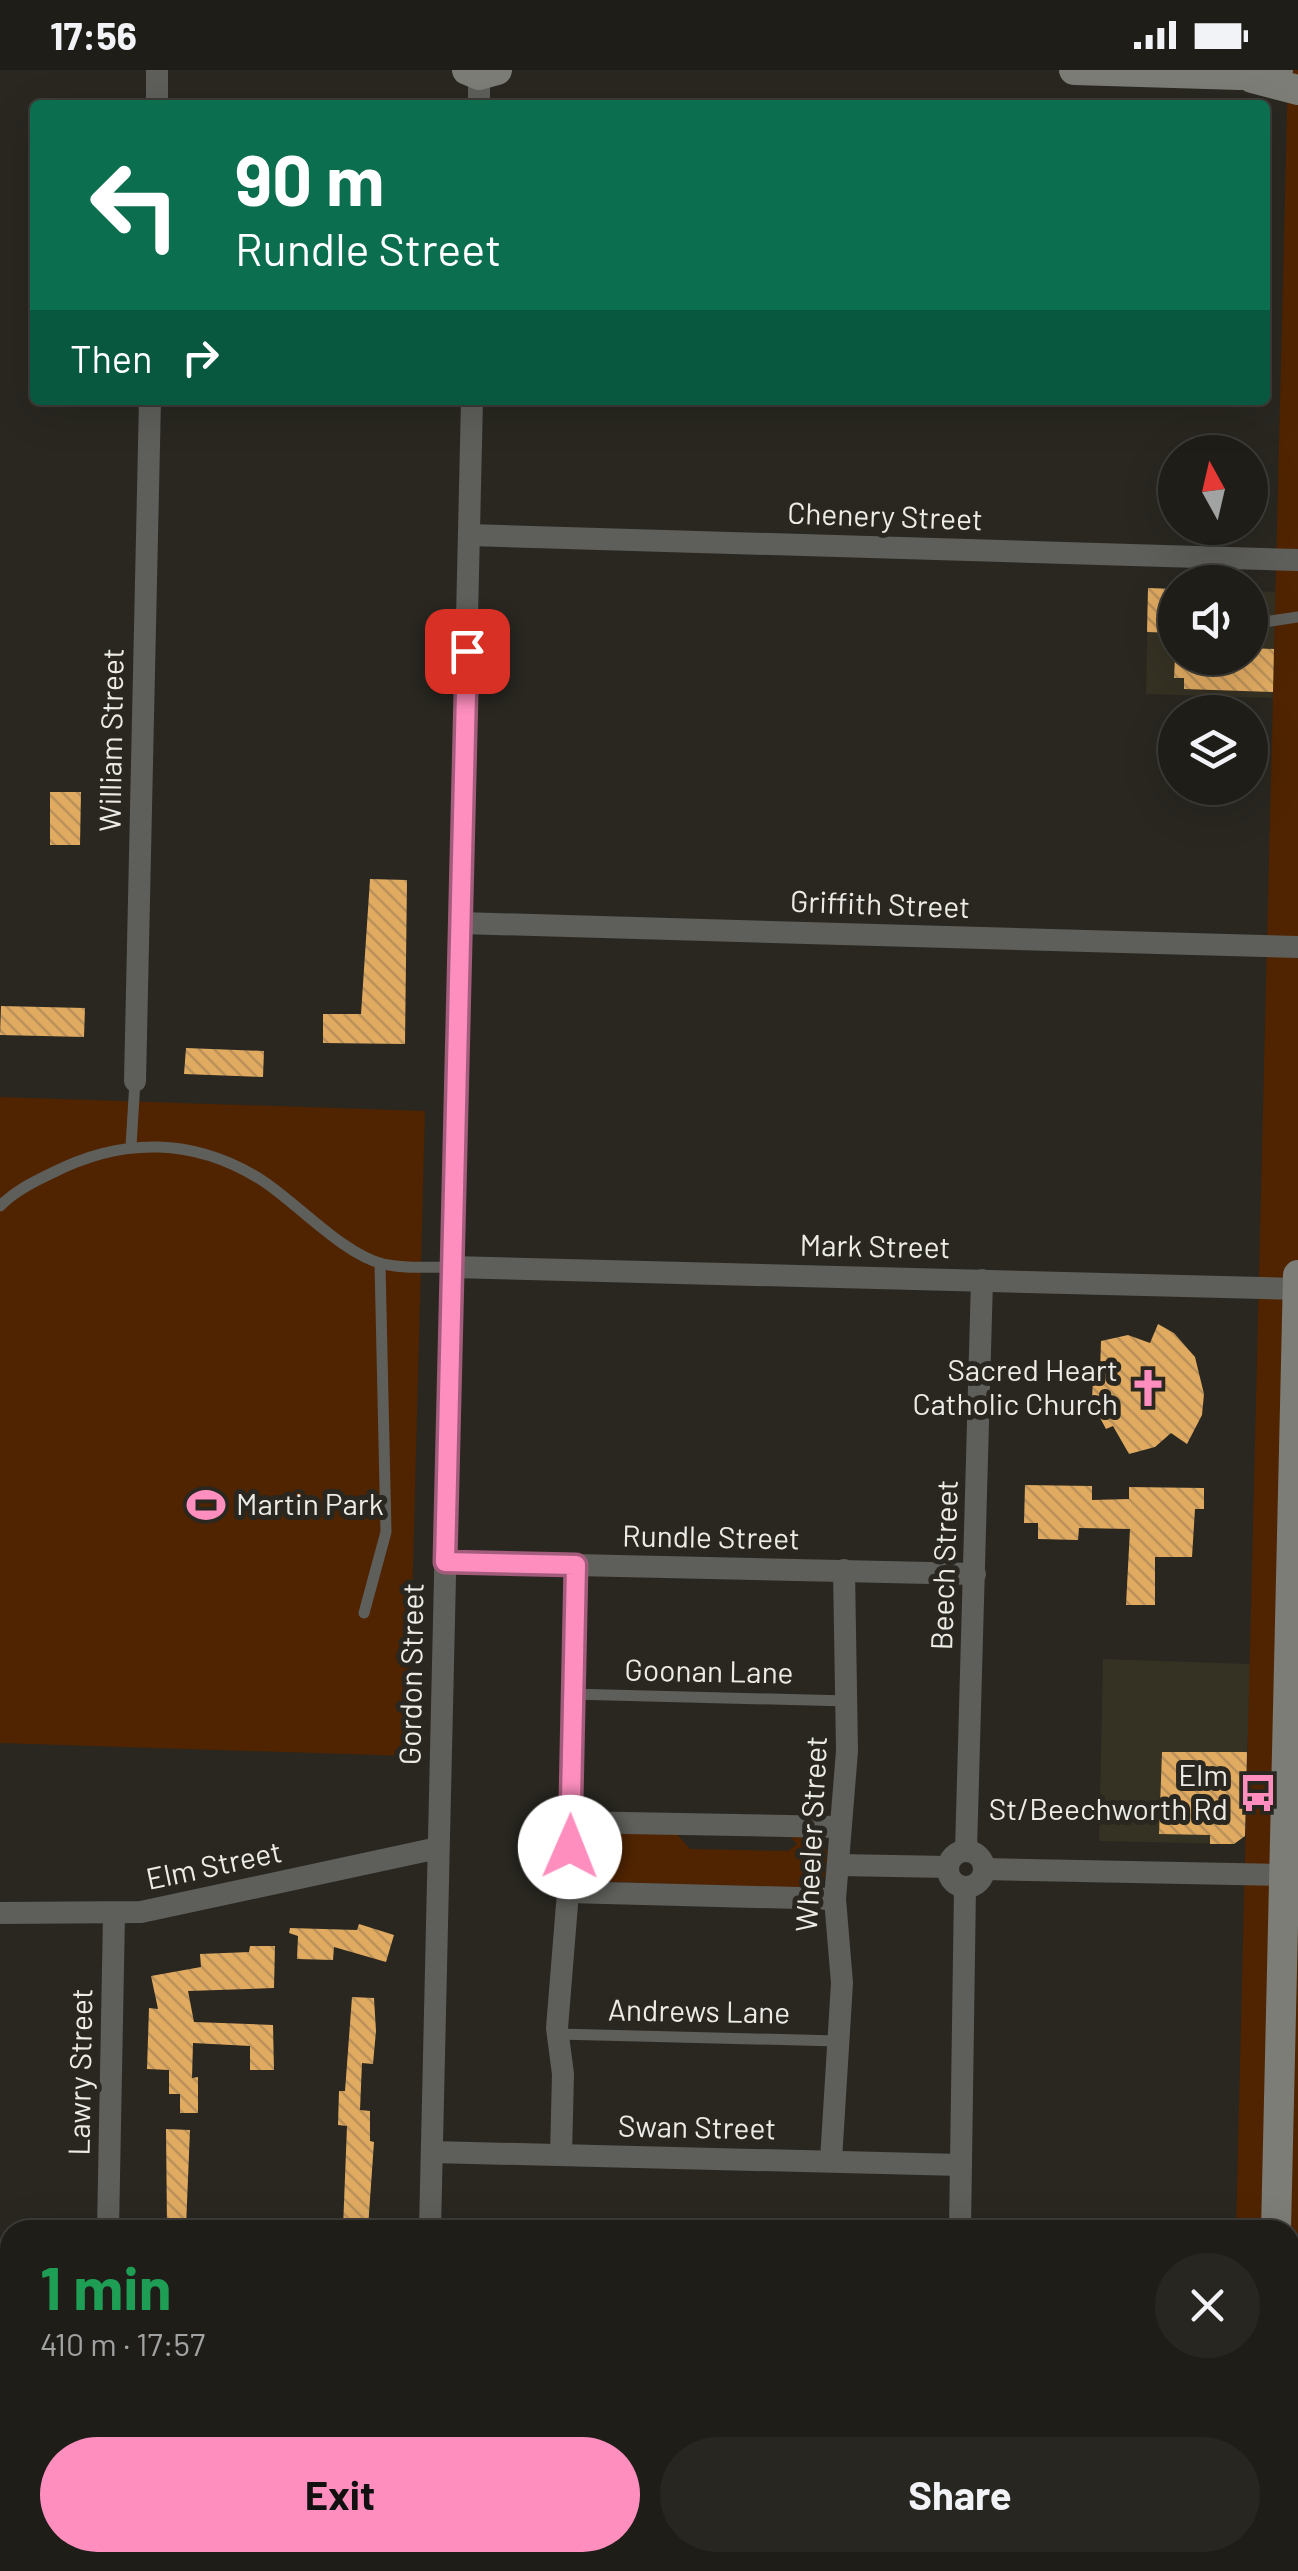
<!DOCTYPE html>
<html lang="en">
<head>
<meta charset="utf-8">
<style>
  :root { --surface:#1f1d18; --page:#272621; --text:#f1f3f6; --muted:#a1a2a2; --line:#3c3b37; --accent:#fd8ebe }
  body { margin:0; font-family:Barlow,sans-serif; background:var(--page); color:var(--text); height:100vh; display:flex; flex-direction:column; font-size:38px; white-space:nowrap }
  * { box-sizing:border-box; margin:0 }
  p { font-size:32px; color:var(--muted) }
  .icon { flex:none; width:55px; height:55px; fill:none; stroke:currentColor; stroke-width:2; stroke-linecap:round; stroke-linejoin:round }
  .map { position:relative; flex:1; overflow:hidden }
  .details { position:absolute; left:0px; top:2150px; width:1300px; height:352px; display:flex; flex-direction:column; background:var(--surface); border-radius:30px 30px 0 0; box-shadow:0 10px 40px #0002,0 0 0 2px var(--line) }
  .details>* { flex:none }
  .banner { position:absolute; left:30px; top:30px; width:1240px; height:305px; border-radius:10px; box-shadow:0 10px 40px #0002,0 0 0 2px var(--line); background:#0b6e4f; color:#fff; overflow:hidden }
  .needle { width:65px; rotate:352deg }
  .controls { position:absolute; left:1158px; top:365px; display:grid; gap:20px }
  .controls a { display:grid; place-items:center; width:110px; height:110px; border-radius:50%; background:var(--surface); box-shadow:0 10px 40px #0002,0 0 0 2px var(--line); font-size:50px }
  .pin { position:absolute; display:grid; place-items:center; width:85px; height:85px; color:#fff; margin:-42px; border-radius:20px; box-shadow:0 5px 15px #0006 }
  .me { position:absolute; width:110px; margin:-55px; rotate:1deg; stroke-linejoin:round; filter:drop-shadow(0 0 8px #0008) }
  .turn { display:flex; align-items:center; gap:35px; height:210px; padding:0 40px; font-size:45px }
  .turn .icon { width:130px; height:130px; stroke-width:2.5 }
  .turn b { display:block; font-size:70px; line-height:85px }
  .then { display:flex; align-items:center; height:95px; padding:0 40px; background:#0003; gap:20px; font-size:38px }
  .round { display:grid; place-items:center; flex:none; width:105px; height:105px; border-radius:52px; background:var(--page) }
  .overview { display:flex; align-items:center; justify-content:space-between; height:170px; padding:0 40px }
  h1 { font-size:60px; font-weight:700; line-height:75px; color:#1e9e55 }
  .action { display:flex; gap:20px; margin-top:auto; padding:20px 40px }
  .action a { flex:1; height:115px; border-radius:60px; background:var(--accent); color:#111; font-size:40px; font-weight:700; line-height:115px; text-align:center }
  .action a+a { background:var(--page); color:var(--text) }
  .status { display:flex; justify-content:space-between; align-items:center; height:70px; padding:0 50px; background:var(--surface); direction:ltr }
  .status svg { height:28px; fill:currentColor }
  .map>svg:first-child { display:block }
  .built { fill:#353123 }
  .green { fill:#502400 }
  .building { fill:url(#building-back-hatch) }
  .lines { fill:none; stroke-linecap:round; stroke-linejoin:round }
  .lane { stroke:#5e5e5a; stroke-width:11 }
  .street { stroke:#5e5e5a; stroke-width:22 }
  .secondary { stroke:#7c7d77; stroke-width:30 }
  .route-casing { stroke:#a45c7c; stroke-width:25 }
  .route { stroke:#fd8ebe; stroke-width:18 }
  .labels { text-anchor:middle; stroke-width:10; stroke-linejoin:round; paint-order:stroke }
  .street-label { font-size:30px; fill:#ecebe6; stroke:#292720 }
  .poi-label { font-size:30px; fill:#ecebe6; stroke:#292720; text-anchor:end }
</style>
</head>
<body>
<div class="status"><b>17:56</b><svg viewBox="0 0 49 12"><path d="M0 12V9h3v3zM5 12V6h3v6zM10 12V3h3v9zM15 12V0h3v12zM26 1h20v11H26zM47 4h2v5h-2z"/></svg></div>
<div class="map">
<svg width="1298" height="2501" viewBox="0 0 1298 2501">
  <defs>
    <pattern id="building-back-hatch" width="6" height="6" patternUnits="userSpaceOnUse" patternTransform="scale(2.5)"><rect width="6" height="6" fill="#e0aa61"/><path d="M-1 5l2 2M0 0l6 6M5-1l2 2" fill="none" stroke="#ba915a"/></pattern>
  </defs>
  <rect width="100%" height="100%" fill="#292720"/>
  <g class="built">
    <path d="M1148 518 1175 519V588H1250V521L1276 522 1273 628 1146 624Z"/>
    <path d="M1103 1589 1250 1594 1245 1766 1234 1774 1099 1771Z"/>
  </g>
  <g class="green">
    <path d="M1288 0H1298V2501H1234V2493L1290 2492V2160H1236Z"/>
    <path d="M0 1027 425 1041 408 1686 0 1673Z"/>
    <path d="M674 1761 690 1779 788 1781 797 1774 787 1763 816 1766 827 1781 824 1811 816 1819 588 1811 580 1801V1775L593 1762Z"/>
  </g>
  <g class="building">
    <path d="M1148 518 1175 519V563L1147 562Z"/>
    <path d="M1250 578 1274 579 1273 622 1184 619V608H1174L1175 588H1250Z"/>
    <path d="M50 722H81L80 775H50Z"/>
    <path d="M370 809 407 810 405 974 323 973V944H361Z"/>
    <path d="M1 936 85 938 84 967 0 965Z"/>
    <path d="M186 978 264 981 263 1007 184 1004Z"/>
    <path d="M1158 1254 1174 1263 1195 1287 1204 1324 1202 1345 1187 1374 1171 1363 1155 1377 1129 1384 1113 1356 1106 1359 1092 1333 1093 1304 1100 1303 1101 1271 1128 1265 1150 1273Z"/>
    <path d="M1025 1415 1092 1416V1430L1129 1429V1417L1204 1418V1439H1195L1192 1487H1155V1535H1126L1130 1459 1079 1458 1078 1470 1038 1469V1453H1024Z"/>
    <path d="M1162 1682H1247L1245 1766 1234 1774H1210V1765L1159 1764Z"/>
    <path d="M359 1854 394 1865 386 1892 334 1877 333 1890 297 1889 298 1866 289 1863 290 1858 357 1860Z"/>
    <path d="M250 1876H275L274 1918 188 1921 194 1952 273 1955 274 2000H250V1976L193 1973 192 2008 198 2007V2043H180V2024H169V2000L147 1999 149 1938 158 1939 151 1906 201 1897 200 1884 249 1882Z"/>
    <path d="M352 1927 374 1928 376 1961 373 1994 362 1993 360 2040 370 2041V2071L374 2072 368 2158H343L347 2056 338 2055 339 2021H345Z"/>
    <path d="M166 2059 190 2060 186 2157H167Z"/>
  </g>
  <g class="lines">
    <g class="lane">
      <path d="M1206 512 1208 486"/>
      <path d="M1250 554 1298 547"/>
      <path d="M131 1076 135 1011"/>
      <path d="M0 1136C15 1121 33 1112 52 1103 122 1067 195 1067 263 1111 298 1134 343 1184 383 1194 405 1199 429 1197 452 1197"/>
      <path d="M364 1543 386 1462 380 1194"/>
      <path d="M570 1624 848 1631"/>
      <path d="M558 1964 838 1971"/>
    </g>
    <g class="street">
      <path d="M157 35V0"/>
      <path d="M479 35V5"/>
      <path d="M469 465 1298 490"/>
      <path d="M461 853 1298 877"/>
      <path d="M135 1011 150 330"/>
      <path d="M452 1197 1297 1219"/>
      <path d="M445 1492 975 1504"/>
      <path d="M570 1752 838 1757"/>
      <circle cx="966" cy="1799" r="18"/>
      <path d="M966 1781 982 1210"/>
      <path d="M839 1795 948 1797"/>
      <path d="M984 1799 1284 1805"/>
      <path d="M568 1822 835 1829"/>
      <path d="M0 1843 141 1842 438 1778"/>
      <path d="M432 2082 961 2095"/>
      <path d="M561 2085 563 2004 557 1958 568 1822 576 1495"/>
      <path d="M831 2090 842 1913 835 1829 847 1681 844 1500"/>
      <path d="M108 2160 114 1845"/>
      <path d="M430 2160 472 330"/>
      <path d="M960 2160 965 1817"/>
      <path d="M593 2501 594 2492"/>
    </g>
    <g class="secondary">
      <path d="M467 0 479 5 497 0"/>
      <path d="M1074 0 1239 5 1278 0"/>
      <path d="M1252 8 1298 20"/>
      <path d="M1276 2160 1298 1205"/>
      <path d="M1290 2360 1298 2358"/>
      <path d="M0 2371H10"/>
      <path d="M0 2396H10"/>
      <path d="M1290 2454 1298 2457"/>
      <path d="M1290 2478 1298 2493"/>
    </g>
  </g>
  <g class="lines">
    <g class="route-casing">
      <path id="route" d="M467 581 445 1492 576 1495 570 1777"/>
    </g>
    <use href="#route" class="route"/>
  </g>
  <defs>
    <g id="church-bare" transform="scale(3)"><path d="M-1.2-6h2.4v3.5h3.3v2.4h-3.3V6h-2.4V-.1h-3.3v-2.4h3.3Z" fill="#fd8ebe" stroke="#292720" stroke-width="2.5" paint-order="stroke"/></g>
    <g id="stadium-bare" transform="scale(3)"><path d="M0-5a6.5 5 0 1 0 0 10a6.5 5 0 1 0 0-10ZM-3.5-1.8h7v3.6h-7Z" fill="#fd8ebe" stroke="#292720" stroke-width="2.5" paint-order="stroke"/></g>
    <g id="bus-bare" transform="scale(3)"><path d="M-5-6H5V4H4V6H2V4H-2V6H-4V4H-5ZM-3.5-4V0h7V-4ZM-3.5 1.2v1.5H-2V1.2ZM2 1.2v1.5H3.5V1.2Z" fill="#fd8ebe" stroke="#292720" stroke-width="2.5" paint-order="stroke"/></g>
  </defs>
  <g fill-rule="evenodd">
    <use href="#church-bare" x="1148" y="1318"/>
    <use href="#stadium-bare" x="206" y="1435"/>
    <use href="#bus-bare" x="1258" y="1723"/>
  </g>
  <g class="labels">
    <g class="street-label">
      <text transform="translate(885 447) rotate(2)" y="10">Chenery Street</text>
      <text transform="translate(112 670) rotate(-89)" y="10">William Street</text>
      <text transform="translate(880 835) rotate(2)" y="10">Griffith Street</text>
      <text transform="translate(875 1177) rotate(1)" y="10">Mark Street</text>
      <text transform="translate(711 1468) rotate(1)" y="10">Rundle Street</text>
      <text transform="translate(945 1495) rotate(-88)" y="10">Beech Street</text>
      <text transform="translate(709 1602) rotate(1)" y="10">Goonan Lane</text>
      <text transform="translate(412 1604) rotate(-89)" y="10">Gordon Street</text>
      <text transform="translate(812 1764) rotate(-87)" y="10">Wheeler Street</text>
      <text transform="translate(214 1796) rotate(-12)" y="10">Elm Street</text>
      <text transform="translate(699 1942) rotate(1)" y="10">Andrews Lane</text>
      <text transform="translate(81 2002) rotate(-89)" y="10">Lawry Street</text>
      <text transform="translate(697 2058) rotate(1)" y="10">Swan Street</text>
    </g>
    <g class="poi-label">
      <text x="1118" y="1311">Sacred Heart<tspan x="1118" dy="34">Catholic Church</tspan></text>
      <text x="236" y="1445" text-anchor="start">Martin Park</text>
      <text x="1228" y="1716">Elm<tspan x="1228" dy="34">St/Beechworth Rd</tspan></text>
    </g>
  </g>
</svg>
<div class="controls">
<a><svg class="needle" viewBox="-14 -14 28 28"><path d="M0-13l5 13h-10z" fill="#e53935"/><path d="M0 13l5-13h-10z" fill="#a1a2a2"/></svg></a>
<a><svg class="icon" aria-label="sound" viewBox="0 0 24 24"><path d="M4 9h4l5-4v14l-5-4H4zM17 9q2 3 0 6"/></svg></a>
<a><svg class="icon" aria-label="layers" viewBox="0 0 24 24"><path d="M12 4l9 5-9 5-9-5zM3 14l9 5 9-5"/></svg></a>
</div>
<div class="pin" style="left:467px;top:581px;background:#d93025"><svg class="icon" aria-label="arrive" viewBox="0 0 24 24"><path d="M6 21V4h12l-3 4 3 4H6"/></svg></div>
<svg class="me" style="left:570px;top:1777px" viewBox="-20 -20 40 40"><circle r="19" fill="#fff"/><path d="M0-13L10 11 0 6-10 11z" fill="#fd8ebe"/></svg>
<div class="banner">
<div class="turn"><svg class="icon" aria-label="left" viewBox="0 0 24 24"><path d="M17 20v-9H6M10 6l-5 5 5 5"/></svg><div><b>90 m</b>Rundle Street</div></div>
<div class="then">Then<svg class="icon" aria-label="right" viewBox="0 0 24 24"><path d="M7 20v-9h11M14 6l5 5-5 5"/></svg></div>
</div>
<section class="details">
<div class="overview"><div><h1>1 min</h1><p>410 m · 17:57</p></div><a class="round"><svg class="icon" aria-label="close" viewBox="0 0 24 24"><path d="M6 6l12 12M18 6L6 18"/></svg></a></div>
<div class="action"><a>Exit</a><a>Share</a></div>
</section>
</div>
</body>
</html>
